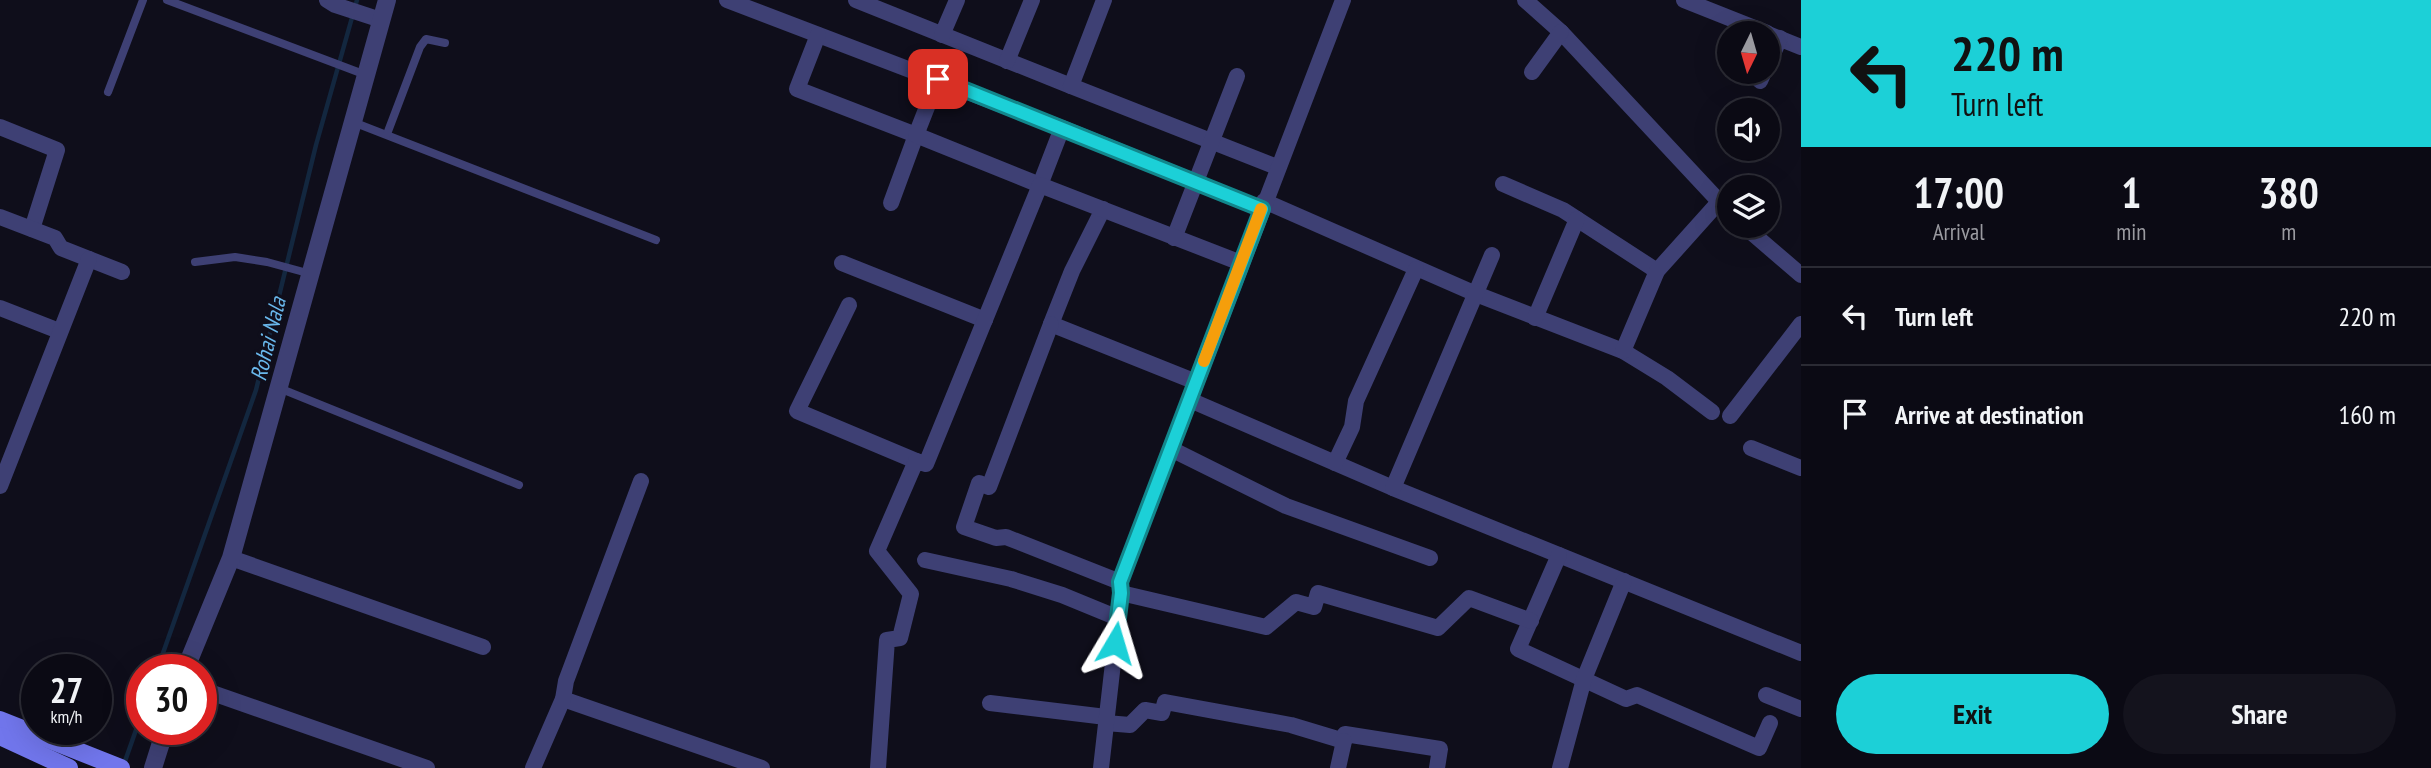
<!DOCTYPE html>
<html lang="en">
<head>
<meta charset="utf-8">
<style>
  :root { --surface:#0b0a14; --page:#14131d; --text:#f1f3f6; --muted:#9a9aa0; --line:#2b2b34; --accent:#1cd0d7 }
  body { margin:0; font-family:"PT Sans Narrow",sans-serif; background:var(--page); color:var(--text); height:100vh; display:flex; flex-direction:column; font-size:26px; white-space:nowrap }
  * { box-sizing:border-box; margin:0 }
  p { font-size:23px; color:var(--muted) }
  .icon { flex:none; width:38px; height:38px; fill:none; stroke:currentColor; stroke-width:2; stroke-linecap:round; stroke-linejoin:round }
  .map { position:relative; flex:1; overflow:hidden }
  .sheet { display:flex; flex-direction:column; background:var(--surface); width:630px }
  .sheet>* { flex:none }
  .top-card { background:#1cd0d7; color:#111; overflow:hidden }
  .needle { width:46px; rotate:185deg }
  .buttons { position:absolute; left:1717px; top:21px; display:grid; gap:14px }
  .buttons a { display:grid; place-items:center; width:63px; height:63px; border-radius:50%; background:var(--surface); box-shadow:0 7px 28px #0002,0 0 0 2px var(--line); font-size:35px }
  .speed { position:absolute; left:21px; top:654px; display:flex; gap:14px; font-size:35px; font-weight:700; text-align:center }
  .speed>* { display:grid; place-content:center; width:91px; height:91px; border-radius:50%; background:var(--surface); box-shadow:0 7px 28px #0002,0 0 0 2px var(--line); line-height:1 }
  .speed small { font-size:18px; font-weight:400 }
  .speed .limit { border:10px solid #d22; background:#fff; color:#111 }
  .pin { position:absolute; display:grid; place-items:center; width:60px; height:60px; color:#fff; margin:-30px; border-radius:14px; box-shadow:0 4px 10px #0006 }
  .me { position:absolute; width:77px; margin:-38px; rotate:7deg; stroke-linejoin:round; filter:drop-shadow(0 0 5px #0008) }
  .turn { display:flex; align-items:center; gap:24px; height:147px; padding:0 35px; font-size:32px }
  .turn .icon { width:91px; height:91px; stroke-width:2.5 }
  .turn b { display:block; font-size:49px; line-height:60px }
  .eta { display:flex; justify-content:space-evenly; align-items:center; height:119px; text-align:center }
  .eta b { font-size:42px; font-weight:700; line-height:49px }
  .cta { display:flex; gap:14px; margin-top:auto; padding:14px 35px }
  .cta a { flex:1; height:80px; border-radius:42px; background:var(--accent); color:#111; font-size:28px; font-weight:700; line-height:80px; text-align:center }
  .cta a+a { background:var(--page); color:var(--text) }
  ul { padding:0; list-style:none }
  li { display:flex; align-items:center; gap:21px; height:98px; padding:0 35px; border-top:2px solid var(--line) }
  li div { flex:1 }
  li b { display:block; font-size:26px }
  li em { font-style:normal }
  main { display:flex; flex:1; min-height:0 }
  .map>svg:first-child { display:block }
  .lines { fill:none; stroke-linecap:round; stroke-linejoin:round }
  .stream { stroke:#13273f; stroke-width:4.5 }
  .service { stroke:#3e4074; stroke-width:8 }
  .minor { stroke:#3e4074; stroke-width:16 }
  .tertiary { stroke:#3e4074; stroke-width:18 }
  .secondary { stroke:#7176ec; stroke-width:18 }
  .route-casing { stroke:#12878c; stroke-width:18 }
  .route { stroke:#1cd0d7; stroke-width:12 }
  .slow { stroke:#f59e0b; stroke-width:12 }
  .labels { text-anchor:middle; stroke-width:6; stroke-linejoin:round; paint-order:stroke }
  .water-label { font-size:23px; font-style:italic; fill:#69b7eb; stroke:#0f0e1b }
</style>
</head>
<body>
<main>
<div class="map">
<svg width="1801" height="768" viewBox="0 0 1801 768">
  <rect width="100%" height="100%" fill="#0f0e1b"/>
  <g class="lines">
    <g class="stream">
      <path d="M157 670 256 390 316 145 357 0"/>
      <path d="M124 764 142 713"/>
    </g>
    <g class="service">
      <path d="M167 0 366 75"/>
      <path d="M108 92 143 0"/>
      <path d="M353 122 656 240"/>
      <path d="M387 134 420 47 426 39 445 43"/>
      <path d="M195 262 235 257 267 262 311 274"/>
      <path d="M279 388 519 485"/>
    </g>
    <g class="minor">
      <path d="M327 0 335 5 381 20"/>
      <path d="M727 0 1062 128"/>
      <path d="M856 0 1071 86"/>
      <path d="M1104 0 1071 86 1277 167"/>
      <path d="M1525 0 1561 32 1729 212"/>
      <path d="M1684 0 1767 33"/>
      <path d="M1768 34 1801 47"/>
      <path d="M818 35 797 89 916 135 891 203"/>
      <path d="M942 35 957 0"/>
      <path d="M1007 61 1032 0"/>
      <path d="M1768 65 1780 38"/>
      <path d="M1532 72 1561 32"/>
      <path d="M938 79 916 135 1040 185 1062 128 1262 209"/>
      <path d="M1760 81 1764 72"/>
      <path d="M0 127 57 150 32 229"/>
      <path d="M1503 184 1563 210 1657 271"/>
      <path d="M1264 201 1476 294 1623 351 1667 378 1712 412"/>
      <path d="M1103 209 1072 271 1051 324 1196 382"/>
      <path d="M0 217 55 238 61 248 122 272"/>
      <path d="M1744 226 1801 275"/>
      <path d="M1174 238 1237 76"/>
      <path d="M842 263 985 320"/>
      <path d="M849 305 797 411 916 461"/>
      <path d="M0 308 59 331"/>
      <path d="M1535 318 1577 219"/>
      <path d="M1051 324 989 487 979 483 964 527 996 538 1006 537 1120 582"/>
      <path d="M1623 351 1657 271 1718 203"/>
      <path d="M1190 400 1393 488 1801 653"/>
      <path d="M1730 416 1801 324"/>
      <path d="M1751 448 1801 468"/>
      <path d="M1171 449 1286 506 1430 558"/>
      <path d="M1335 463 1352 427 1356 401 1416 269"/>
      <path d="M0 486 89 259"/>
      <path d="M1393 488 1492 255"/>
      <path d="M1559 555 1518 649 1626 699 1637 695 1759 748 1770 723"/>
      <path d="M231 558 483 647"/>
      <path d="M925 560 1011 579 1062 595 1118 618"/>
      <path d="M1121 593 1266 627 1296 602 1314 607 1318 593 1438 628 1469 598 1531 621"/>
      <path d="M201 689 427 768"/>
      <path d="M1766 695 1801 709"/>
      <path d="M563 699 762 768"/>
      <path d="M990 703 1106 717"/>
      <path d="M1106 723 1130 725 1145 710 1162 713 1165 702 1291 725 1344 741 1345 734 1440 749 1437 768"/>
      <path d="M533 768 563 699 566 681 641 481"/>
      <path d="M878 768 887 640 900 638 911 594 877 551 916 461 926 464 1040 185 1241 263"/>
      <path d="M1101 768 1121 593 1120 582 1343 0"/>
      <path d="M1338 768 1344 741"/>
      <path d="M1560 768 1584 679 1624 581"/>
    </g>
    <g class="tertiary">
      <path d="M185 670 231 558 387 0"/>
      <path d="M153 768 165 730"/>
    </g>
    <g class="secondary">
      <path d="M0 720 121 768"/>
      <path d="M0 736 69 768"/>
    </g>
  </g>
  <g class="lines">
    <g class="route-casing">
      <path id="route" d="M938 79 1262 209 1120 582 1121 593 1115 643"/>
    </g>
    <use href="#route" class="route"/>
    <path class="slow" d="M1204 361 1261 209"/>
  </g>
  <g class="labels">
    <g class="water-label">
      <text transform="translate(268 339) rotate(-76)" y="8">Rohai Nala</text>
    </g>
  </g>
</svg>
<div class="buttons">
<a><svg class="needle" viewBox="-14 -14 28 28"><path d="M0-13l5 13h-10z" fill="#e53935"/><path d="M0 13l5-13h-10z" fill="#9a9aa0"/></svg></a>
<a><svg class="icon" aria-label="sound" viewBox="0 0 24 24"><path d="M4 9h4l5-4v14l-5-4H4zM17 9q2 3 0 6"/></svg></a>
<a><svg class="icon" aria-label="layers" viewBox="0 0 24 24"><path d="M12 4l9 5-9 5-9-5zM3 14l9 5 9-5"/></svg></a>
</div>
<div class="speed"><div>27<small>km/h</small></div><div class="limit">30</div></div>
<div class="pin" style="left:938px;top:79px;background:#d93025"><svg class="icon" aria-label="arrive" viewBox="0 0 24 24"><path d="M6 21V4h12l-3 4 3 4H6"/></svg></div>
<svg class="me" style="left:1115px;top:643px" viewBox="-20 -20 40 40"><path d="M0-17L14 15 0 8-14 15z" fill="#1cd0d7" stroke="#fff" stroke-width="4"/></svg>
</div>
<section class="sheet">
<div class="top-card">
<div class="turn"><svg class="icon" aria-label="left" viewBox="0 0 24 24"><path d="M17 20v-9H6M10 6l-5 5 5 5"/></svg><div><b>220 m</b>Turn left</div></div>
</div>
<div class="eta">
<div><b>17:00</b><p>Arrival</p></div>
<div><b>1</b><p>min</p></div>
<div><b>380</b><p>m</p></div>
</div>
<ul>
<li><svg class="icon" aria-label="left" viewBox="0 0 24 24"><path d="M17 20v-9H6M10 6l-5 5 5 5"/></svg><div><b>Turn left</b></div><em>220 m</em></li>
<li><svg class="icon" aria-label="arrive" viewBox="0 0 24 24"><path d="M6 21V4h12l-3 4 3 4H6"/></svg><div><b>Arrive at destination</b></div><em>160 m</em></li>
</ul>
<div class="cta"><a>Exit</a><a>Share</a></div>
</section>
</main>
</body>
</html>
